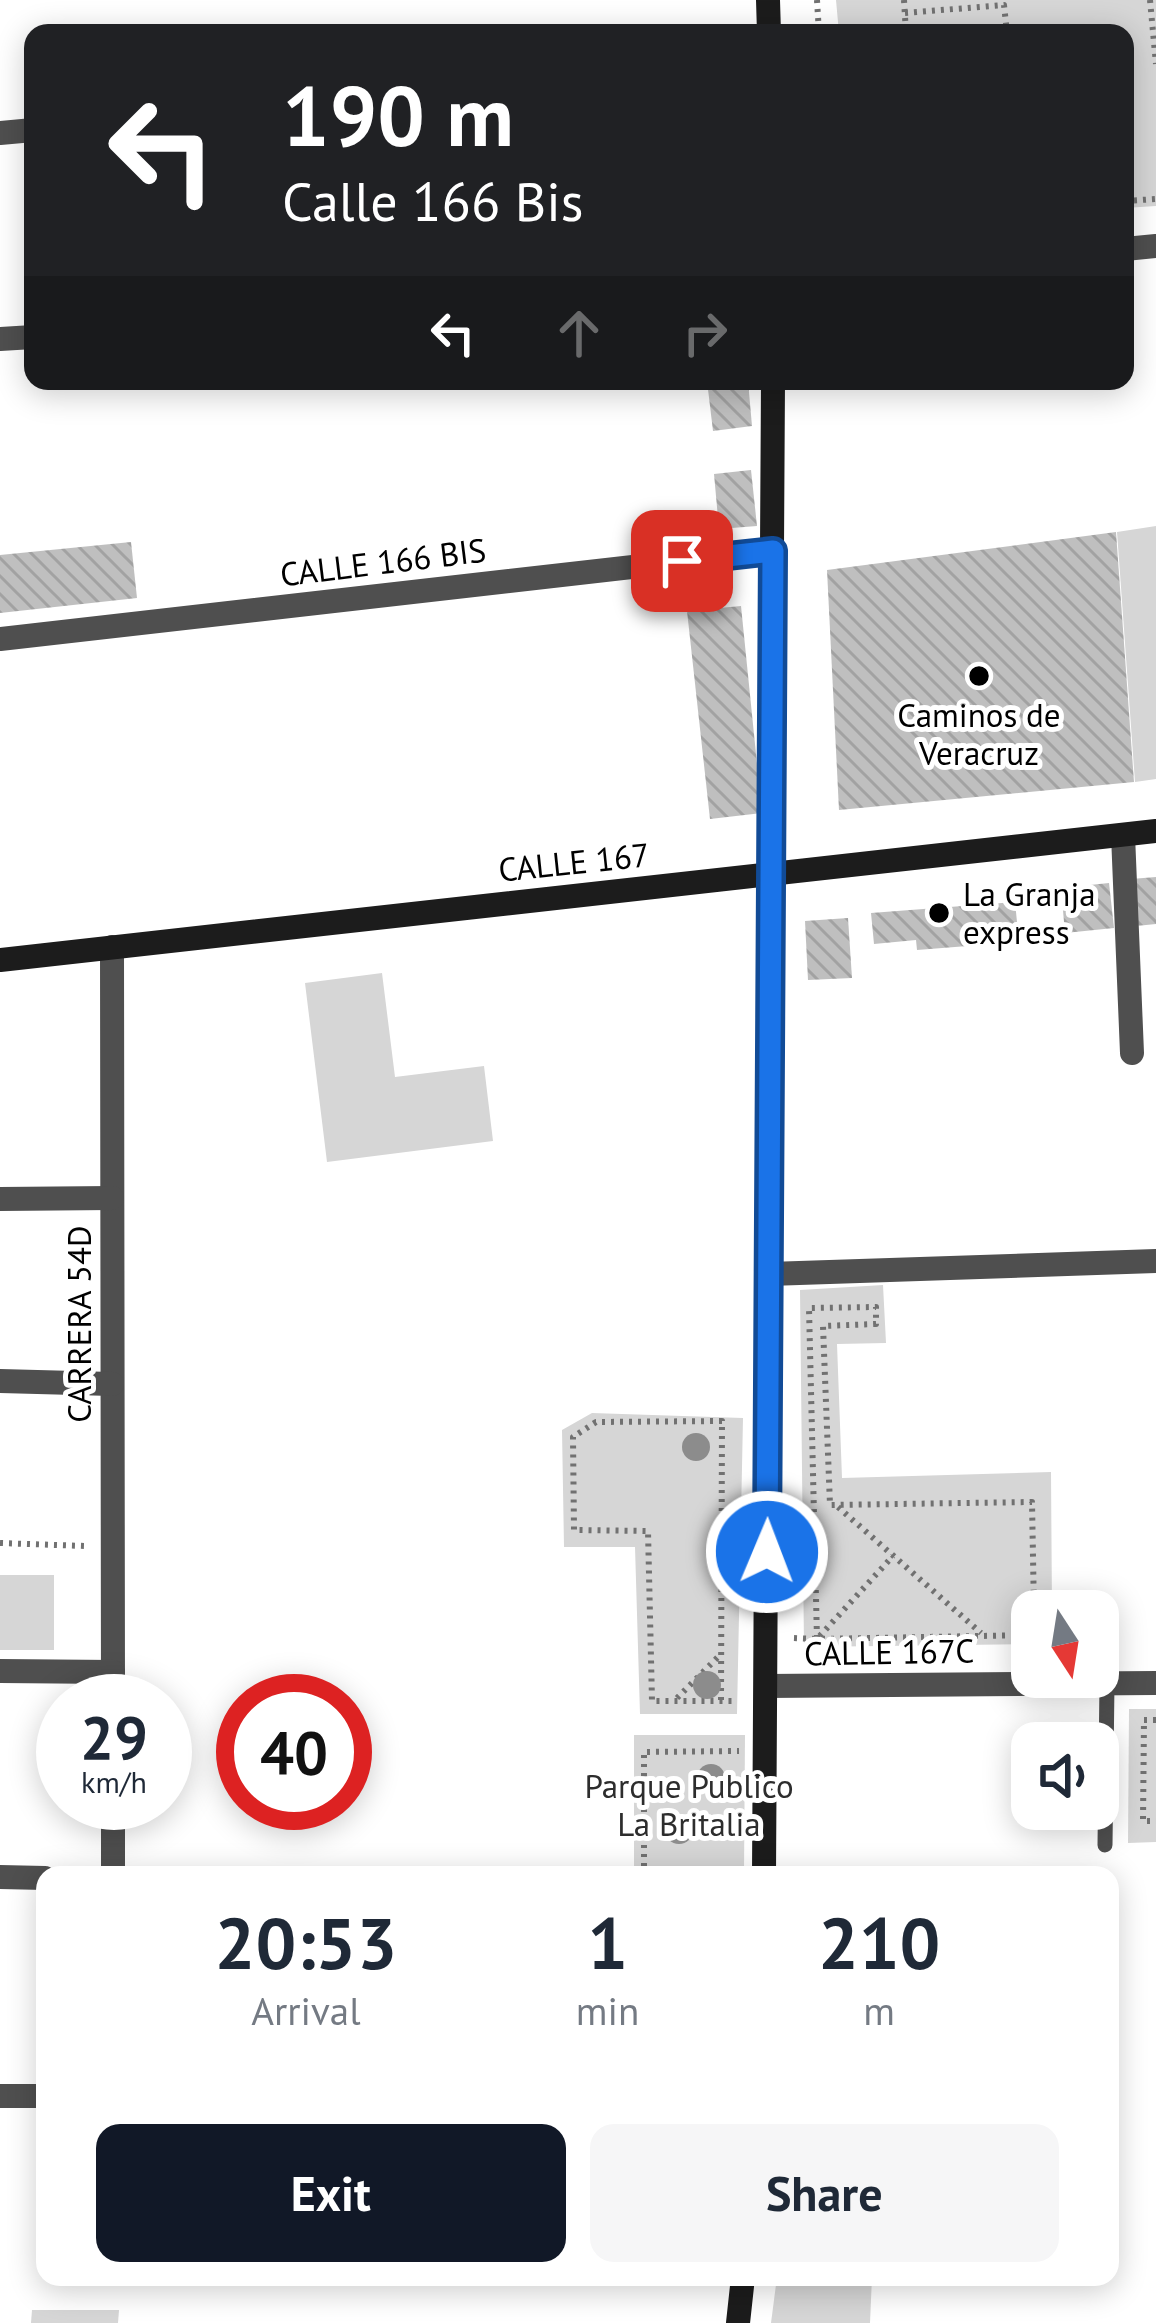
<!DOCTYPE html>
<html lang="en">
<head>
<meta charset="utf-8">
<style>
  :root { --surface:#fff; --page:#f6f6f7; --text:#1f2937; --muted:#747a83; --accent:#111827 }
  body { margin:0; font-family:"PT Sans",sans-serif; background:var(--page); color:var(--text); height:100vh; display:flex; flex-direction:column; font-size:45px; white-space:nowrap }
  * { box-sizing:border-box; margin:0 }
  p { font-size:39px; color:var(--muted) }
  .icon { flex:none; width:66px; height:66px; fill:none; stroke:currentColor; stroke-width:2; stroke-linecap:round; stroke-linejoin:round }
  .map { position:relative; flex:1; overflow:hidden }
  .details { position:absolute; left:36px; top:1866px; width:1083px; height:420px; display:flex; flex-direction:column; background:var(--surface); border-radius:24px; box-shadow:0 6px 30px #0003 }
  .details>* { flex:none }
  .top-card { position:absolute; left:24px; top:24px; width:1110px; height:366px; border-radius:24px; box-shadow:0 6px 30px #0003; background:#202124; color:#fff; overflow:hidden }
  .needle { width:78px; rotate:168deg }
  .buttons { position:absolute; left:1011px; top:1590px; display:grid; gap:24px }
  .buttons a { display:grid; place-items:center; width:108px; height:108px; border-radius:24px; background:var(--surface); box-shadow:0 6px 30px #0003; font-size:60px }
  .speed { position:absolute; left:36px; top:1674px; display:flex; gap:24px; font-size:60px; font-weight:700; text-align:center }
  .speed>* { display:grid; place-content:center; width:156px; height:156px; border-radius:50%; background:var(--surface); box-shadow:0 6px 30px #0003; line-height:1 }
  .speed small { font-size:30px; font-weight:400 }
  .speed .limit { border:18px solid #d22; background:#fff; color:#111 }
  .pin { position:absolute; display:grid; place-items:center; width:102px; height:102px; color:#fff; margin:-51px; border-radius:24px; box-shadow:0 6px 18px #0006 }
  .me { position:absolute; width:132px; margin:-66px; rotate:1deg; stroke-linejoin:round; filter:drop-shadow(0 0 9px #0008) }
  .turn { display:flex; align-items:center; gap:42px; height:252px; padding:0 60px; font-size:54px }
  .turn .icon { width:156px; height:156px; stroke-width:2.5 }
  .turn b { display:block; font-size:84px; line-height:102px }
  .lanes { display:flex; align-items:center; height:114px; padding:0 60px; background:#0003; justify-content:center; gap:60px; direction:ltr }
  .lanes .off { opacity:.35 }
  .eta { display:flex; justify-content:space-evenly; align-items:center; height:204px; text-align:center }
  .eta b { font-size:72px; font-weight:600; line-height:84px }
  .action { display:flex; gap:24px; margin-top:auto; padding:24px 60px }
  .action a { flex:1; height:138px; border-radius:24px; background:var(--accent); color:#fff; font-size:48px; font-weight:600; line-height:138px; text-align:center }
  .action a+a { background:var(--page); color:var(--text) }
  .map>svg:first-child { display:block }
  .park { fill:#d6d6d6 }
  .building { fill:url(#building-back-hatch) }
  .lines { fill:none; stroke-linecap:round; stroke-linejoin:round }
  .path { stroke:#717171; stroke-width:6; stroke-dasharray:3 6; stroke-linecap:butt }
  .lane { stroke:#4f4f4f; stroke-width:15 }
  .street { stroke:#4f4f4f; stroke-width:24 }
  .secondary { stroke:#1c1c1c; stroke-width:24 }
  .tree { fill:#8c8c8c }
  .route-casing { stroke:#114b97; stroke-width:30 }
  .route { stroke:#1a73e8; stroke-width:21 }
  .poi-dot { fill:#000; stroke:#fff; stroke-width:4.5 }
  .labels { text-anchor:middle; stroke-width:10; stroke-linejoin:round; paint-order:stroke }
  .street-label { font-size:33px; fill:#000; stroke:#fff }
  .poi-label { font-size:33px; fill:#000; stroke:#fff }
  .park-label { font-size:33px; fill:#2d2d2d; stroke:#fff }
</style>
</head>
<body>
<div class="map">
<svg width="1156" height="2323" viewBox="0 0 1156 2323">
  <defs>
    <pattern id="building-back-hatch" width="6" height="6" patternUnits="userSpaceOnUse" patternTransform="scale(3)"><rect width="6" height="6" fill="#bfbfbf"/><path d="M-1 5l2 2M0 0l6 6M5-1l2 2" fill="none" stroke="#a2a2a2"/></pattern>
  </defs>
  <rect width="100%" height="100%" fill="#fff"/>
  <g class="park">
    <path d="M836 0H1156V206L1125 208V33H839Z"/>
    <path d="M1156 526V779L1135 782 1117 532Z"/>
    <path d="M382 973 395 1077 484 1066 493 1141 327 1162 305 983Z"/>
    <path d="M883 1285 886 1343 837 1344 842 1478 1051 1472 1052 1611H1032V1644L804 1647 800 1290Z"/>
    <path d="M592 1413 743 1418 737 1714H640L635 1547H564L562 1430Z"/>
    <rect x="0" y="1575" width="54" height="75"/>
    <path d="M1129 1709H1156V1842L1128 1843Z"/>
    <path d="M634 1735H745L744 1875H634Z"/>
    <path d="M777 2277H872L870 2323H771Z"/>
    <path d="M32 2310H119L118 2323H31Z"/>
  </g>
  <g class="building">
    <path d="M707 381H748L752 426 713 431Z"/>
    <path d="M751 470 757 526 719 529 714 474Z"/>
    <path d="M1116 532 1134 782 839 810 827 570Z"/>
    <path d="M131 542 137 598 0 613V555Z"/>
    <path d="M741 606 762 813 710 819 687 611Z"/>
    <path d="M1156 877V924L1136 926 1131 879Z"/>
    <path d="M1109 883 1114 928 1065 933 1061 888Z"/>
    <path d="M1015 902 1019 942 917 950 916 940 874 944 871 913Z"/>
    <path d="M848 918 852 978 808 980 805 921Z"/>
  </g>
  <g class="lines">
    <g class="path">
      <path d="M817 0 819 33"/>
      <path d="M904 0 906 33"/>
      <path d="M1150 0 1156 64"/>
      <path d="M905 13 1004 5 1007 33"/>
      <path d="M1125 201 1156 199"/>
      <path d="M838 1507 981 1633"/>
      <path d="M0 1543 85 1546"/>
      <path d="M1032 1635 817 1639 809 1308 876 1307V1324L823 1326 830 1505 1032 1502 1034 1611"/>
      <path d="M794 1638 817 1639 893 1556"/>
      <path d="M677 1698 719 1656"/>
      <path d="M721 1700 722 1421 596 1422 573 1437 574 1530 648 1531 652 1701H737"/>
      <path d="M1156 1720H1144L1143 1821H1156"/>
      <path d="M644 1875V1752L739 1751"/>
    </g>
    <path class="lane" d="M1105 1845 1107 1683"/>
    <g class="street">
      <path d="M0 133 33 130"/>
      <path d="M1125 249 1156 246"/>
      <path d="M0 339 33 337"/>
      <path d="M0 639 773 551"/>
      <path d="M1123 835 1132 1053"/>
      <path d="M112 947 113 1701"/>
      <path d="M0 1199 112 1198"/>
      <path d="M769 1274 1156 1261"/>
      <path d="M0 1381 112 1384"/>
      <path d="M0 1671 113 1672"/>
      <path d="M766 1686 1156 1683"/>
      <path d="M113 1803V1875"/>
      <path d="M0 1877 45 1878"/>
      <path d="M0 2096H45"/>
    </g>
    <g class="secondary">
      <path d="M768 0 769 33"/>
      <path d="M0 960 1156 831"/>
      <path d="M764 1875 773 381"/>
      <path d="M738 2323 743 2277"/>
    </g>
  </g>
  <g class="tree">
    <circle cx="696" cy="1447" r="14"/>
    <circle cx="707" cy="1685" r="14"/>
    <circle cx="711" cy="1778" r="14"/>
    <circle cx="679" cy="1830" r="14"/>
  </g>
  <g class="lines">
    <g class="route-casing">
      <path id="route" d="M682 561 773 551 767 1552"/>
    </g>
    <use href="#route" class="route"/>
  </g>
  <g class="poi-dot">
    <circle cx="979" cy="676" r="12"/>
    <circle cx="939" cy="913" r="12"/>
  </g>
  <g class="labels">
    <g class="street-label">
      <text transform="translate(383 562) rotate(-7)" y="12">CALLE 166 BIS</text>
      <text transform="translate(574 862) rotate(-6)" y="12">CALLE 167</text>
      <text transform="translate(79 1324) rotate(-90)" y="12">CARRERA 54D</text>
      <text transform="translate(889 1652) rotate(-1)" y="12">CALLE 167C</text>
    </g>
    <g class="poi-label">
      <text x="979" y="727">Caminos de<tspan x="979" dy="38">Veracruz</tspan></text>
      <text x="963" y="906" text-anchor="start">La Granja<tspan x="963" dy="38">express</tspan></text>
    </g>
    <g class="park-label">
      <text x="689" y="1798">Parque Publico<tspan x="689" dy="38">La Britalia</tspan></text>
    </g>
  </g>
</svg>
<div class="buttons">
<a><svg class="needle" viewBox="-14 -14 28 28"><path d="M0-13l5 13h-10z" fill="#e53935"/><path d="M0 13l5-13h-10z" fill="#747a83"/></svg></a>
<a><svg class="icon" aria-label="sound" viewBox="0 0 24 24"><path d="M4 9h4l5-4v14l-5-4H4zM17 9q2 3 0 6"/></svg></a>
</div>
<div class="speed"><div>29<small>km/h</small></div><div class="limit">40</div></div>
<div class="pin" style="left:682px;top:561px;background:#d93025"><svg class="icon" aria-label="arrive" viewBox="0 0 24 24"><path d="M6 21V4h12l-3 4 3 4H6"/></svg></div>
<svg class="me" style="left:767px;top:1552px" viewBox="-20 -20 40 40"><circle r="17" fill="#1a73e8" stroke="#fff" stroke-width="3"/><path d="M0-11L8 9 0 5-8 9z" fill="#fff"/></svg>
<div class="top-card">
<div class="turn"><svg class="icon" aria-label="left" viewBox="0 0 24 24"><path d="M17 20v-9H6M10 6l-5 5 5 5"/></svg><div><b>190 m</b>Calle 166 Bis</div></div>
<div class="lanes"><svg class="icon" aria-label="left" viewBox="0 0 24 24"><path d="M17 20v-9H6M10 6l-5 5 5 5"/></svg><svg class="icon off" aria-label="ahead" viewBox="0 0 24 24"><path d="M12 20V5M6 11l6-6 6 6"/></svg><svg class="icon off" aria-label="right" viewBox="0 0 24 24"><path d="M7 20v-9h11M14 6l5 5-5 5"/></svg></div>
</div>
<section class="details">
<div class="eta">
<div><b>20:53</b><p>Arrival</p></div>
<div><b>1</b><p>min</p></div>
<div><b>210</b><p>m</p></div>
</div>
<div class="action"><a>Exit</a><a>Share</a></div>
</section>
</div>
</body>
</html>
